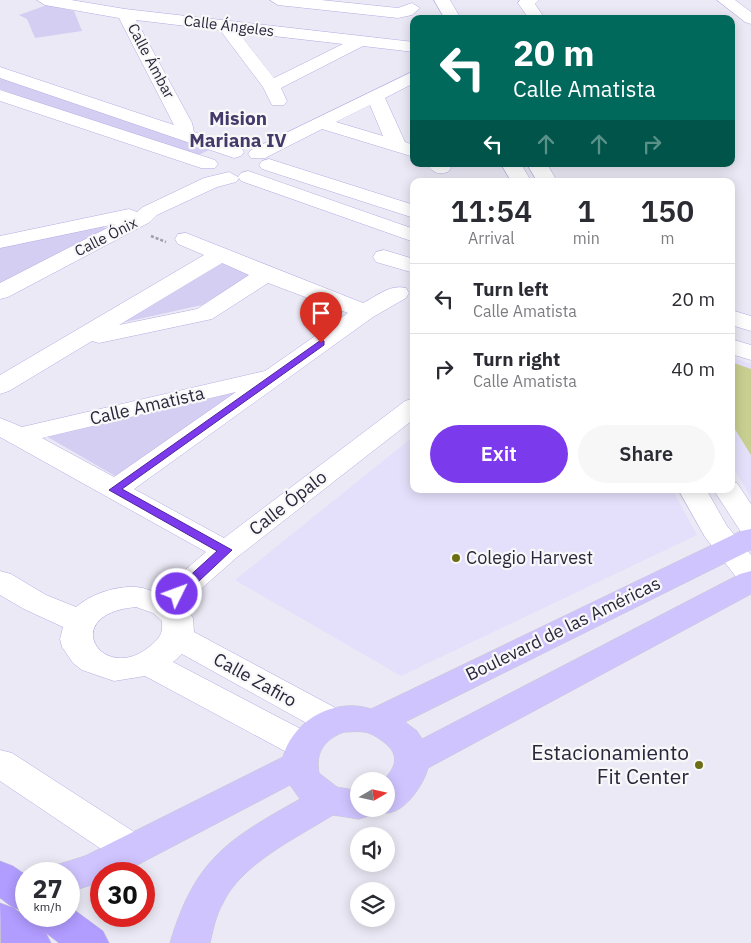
<!DOCTYPE html>
<html lang="en">
<head>
<meta charset="utf-8">
<style>
  :root { --surface:#fff; --page:#f7f7f7; --text:#2b2b33; --muted:#7c7c81; --line:#e1e1e2; --accent:#7c3aed }
  body { margin:0; font-family:"IBM Plex Sans",sans-serif; background:var(--page); color:var(--text); height:100vh; display:flex; flex-direction:column; font-size:19px; white-space:nowrap }
  * { box-sizing:border-box; margin:0 }
  p { font-size:16px; color:var(--muted) }
  .icon { flex:none; width:28px; height:28px; fill:none; stroke:currentColor; stroke-width:2; stroke-linecap:round; stroke-linejoin:round }
  .map { position:relative; flex:1; overflow:hidden }
  .panel { position:absolute; left:410px; top:178px; width:325px; height:315px; display:flex; flex-direction:column; background:var(--surface); border-radius:10px; box-shadow:0 2px 12px #0003 }
  .panel>* { flex:none }
  .guide { position:absolute; left:410px; top:15px; width:325px; height:152px; border-radius:10px; box-shadow:0 2px 12px #0003; background:#00695c; color:#fff; overflow:hidden }
  .needle { width:32px; rotate:81deg }
  .fabs { position:absolute; left:350px; top:772px; display:grid; gap:10px }
  .fabs a { display:grid; place-items:center; width:45px; height:45px; border-radius:50%; background:var(--surface); box-shadow:0 2px 12px #0003; font-size:25px }
  .speed { position:absolute; left:15px; top:862px; display:flex; gap:10px; font-size:25px; font-weight:700; text-align:center }
  .speed>* { display:grid; place-content:center; width:65px; height:65px; border-radius:50%; background:var(--surface); box-shadow:0 2px 12px #0003; line-height:1 }
  .speed small { font-size:12px; font-weight:400 }
  .speed .limit { border:8px solid #d22; background:#fff; color:#111 }
  .pin { position:absolute; display:grid; place-items:center; width:42px; height:42px; color:#fff; margin:-51px -21px; border-radius:50% 50% 50% 0; rotate:-45deg; box-shadow:0 0 5px #0007 }
  .pin .icon { rotate:45deg }
  .me { position:absolute; width:55px; margin:-28px; rotate:48deg; stroke-linejoin:round; filter:drop-shadow(0 0 4px #0008) }
  .turn { display:flex; align-items:center; gap:18px; height:105px; padding:0 20px; font-size:22px }
  .turn .icon { width:65px; height:65px; stroke-width:2.5 }
  .turn b { display:block; font-size:35px; line-height:42px }
  .lanes { display:flex; align-items:center; height:48px; padding:0 20px; background:#0003; justify-content:center; gap:25px; direction:ltr }
  .lanes .off { opacity:.35 }
  .eta { display:flex; justify-content:space-evenly; align-items:center; height:85px; text-align:center }
  .eta b { font-size:30px; font-weight:600; line-height:35px }
  .primary-button { display:flex; gap:10px; margin-top:auto; padding:10px 20px }
  .primary-button a { flex:1; height:58px; border-radius:30px; background:var(--accent); color:#fff; font-size:20px; font-weight:600; line-height:58px; text-align:center }
  .primary-button a+a { background:var(--page); color:var(--text) }
  ul { padding:0; list-style:none }
  li { display:flex; align-items:center; gap:15px; height:70px; padding:0 20px; border-top:1px solid var(--line) }
  li div { flex:1 }
  li b { display:block; font-size:19px }
  li em { font-style:normal }
  .map>svg:first-child { display:block }
  .built { fill:#e4e0fb }
  .green { fill:#d4cff2 }
  .building { fill:#c9cf91 }
  .lines { fill:none; stroke-linecap:round; stroke-linejoin:round }
  .minor-casing { stroke:#b5abe4; stroke-width:1 }
  .major-casing { stroke:#c8c7cc; stroke-width:1 }
  .highway-casing { stroke:#c8c7cc; stroke-width:1 }
  .path { stroke:#9f9dad; stroke-width:2.5; stroke-dasharray:3 2; stroke-linecap:butt }
  .minor { fill:#fff; fill-rule:evenodd }
  .major { fill:#d0c4ff; fill-rule:evenodd }
  .highway { fill:#b19cff; fill-rule:evenodd }
  .route { fill:#7c3aed; stroke:#51269a }
  .poi-dot { fill:#6b6e13; stroke:#f8f8f8; stroke-width:2 }
  .labels { text-anchor:middle; stroke-width:4.5; stroke-linejoin:round; paint-order:stroke }
  .far-street-label { font-size:15px; fill:#2a263c; stroke:#f8f8f8 }
  .street-label { font-size:18px; fill:#2a263c; stroke:#f8f8f8 }
  .poi-label { font-size:18px; fill:#2a263c; stroke:#f8f8f8; text-anchor:start }
  .far-district-label { font-size:19px; font-weight:bold; fill:#443a6a; stroke:#f8f8f8 }
  .near-poi-label { font-size:21px; fill:#2a263c; stroke:#f8f8f8; text-anchor:end }
</style>
</head>
<body>
<div class="map">
<svg width="751" height="943" viewBox="0 0 751 943">
  <rect width="100%" height="100%" fill="#eae9f5"/>
  <g class="built">
    <path d="M731 357 751 364V497L731 464Z"/>
    <path d="M414 436V489H672L697 535 401 676 235 580Z"/>
  </g>
  <g class="green">
    <path d="M47 5 74 11 82 31 35 38 27 19 19 15Z"/>
    <path d="M0 75 209 150 190 159 0 89Z"/>
    <path d="M102 226 108 230 0 291V244Z"/>
    <path d="M226 261 253 274 202 305 116 324Z"/>
    <path d="M254 386 115 476 46 436Z"/>
  </g>
  <path class="building" d="M731 362 751 369V455L731 423Z"/>
  <g class="lines">
    <g class="minor-casing">
      <g id="minor">
        <path d="M37 0H71L125 9 414 42V52L363 46 281 88 287 101 284 105H272L263 87 220 30 136 20 192 123 194 132 241 148 244 152 241 156 234 158 0 78V67L174 125 119 18 45 5ZM238 32 343 44 274 78Z"/>
        <path d="M270 0H321L398 8 412 3 420 8 412 15 398 18 278 5Z"/>
        <path d="M434 0H450L461 19H445Z"/>
        <path d="M520 0H539L535 4 545 19H529L518 3Z"/>
        <path d="M717 0H735L751 12V24L745 22Z"/>
        <path d="M414 71V83L385 98 405 142 414 145V157L322 129 265 158H251L248 154 251 150ZM370 105 383 136 336 122Z"/>
        <path d="M0 90 215 160 218 164 215 168H201L0 101Z"/>
        <path d="M269 159 414 205V218L262 169 259 165 262 161Z"/>
        <path d="M427 164H448L451 168 448 172C438 175 433 173 427 164Z"/>
        <path d="M501 164H521L531 181H511Z"/>
        <path d="M527 164H547L557 181H537Z"/>
        <path d="M248 171 414 229V242L241 181 239 178 236 182 217 187 157 215 150 222 8 297 0 299V283L115 224 0 248V236L129 209 137 212 143 207 204 178 229 172 238 177 241 173Z"/>
        <path d="M186 233 363 303C377 296 390 284 406 288L409 293 406 298 373 317 134 489 224 538 405 401 414 398V419L236 558 183 605 193 618 194 632 345 713 350 722 345 731 333 735 321 731 182 654 173 662 316 737 321 746 316 755 304 759 292 755 145 676 114 681 82 670 73 663 62 647 60 639 63 627 24 609 0 595V571L11 574 46 595 76 607C91 594 115 586 135 587 143 587 151 591 158 593L206 552 0 437V418L22 427 265 371 348 313 268 283 212 319 99 343 92 341 9 391 0 394V375L204 255 178 244 175 239 178 234ZM222 263 249 275 197 309 119 325ZM236 392 114 477 42 438ZM136 607 153 613 162 621C163 634 160 638 149 647 102 685 57 614 136 607Z"/>
        <path d="M384 250 414 259V273L376 262 373 257 376 252Z"/>
        <path d="M731 310 751 316V331L731 325Z"/>
        <path d="M731 339 751 345V360L731 354Z"/>
        <path d="M731 482 737 483 751 504V535L741 532 713 489H731Z"/>
        <path d="M678 489H706L727 526 751 555V585L740 582 705 537Z"/>
        <path d="M0 750 12 753 145 839 151 850 145 861 132 865 119 861 0 781Z"/>
      </g>
    </g>
    <g class="major-casing">
      <path id="major" d="M751 529V550L405 722 417 731 422 739 740 574 751 571V594L428 768C424 784 405 813 386 813 383 813 378 811 375 809L372 815 359 819 333 815C298 837 241 864 223 903 216 915 213 930 210 943H170C195 859 227 840 300 799L290 785 120 874H101V882L69 892V874H51L56 865 85 856 283 757C293 720 335 697 371 709L741 531ZM344 732C350 732 358 731 364 732 372 733 378 738 385 743 401 756 395 769 382 781H386V809H359V791L337 787 319 773C315 752 325 739 344 732Z"/>
    </g>
    <g class="highway-casing">
      <g id="highway">
        <path d="M0 861 13 866 26 875V912L12 907 0 898Z"/>
        <path d="M0 903 14 908 38 926 34 916H69V906L103 931 109 943H59L46 933 51 943H1Z"/>
      </g>
    </g>
    <path class="path" d="M151 236 166 242"/>
    <use href="#minor" class="minor"/>
    <use href="#major" class="major"/>
    <use href="#highway" class="highway"/>
  </g>
  <path class="route" d="M321 340 324 341V345L122 489 232 550 182 597H173L171 594 173 591 217 551 109 490Z"/>
  <g class="poi-dot">
    <circle cx="456" cy="558" r="5"/>
    <circle cx="699" cy="765" r="5"/>
  </g>
  <g class="labels">
    <g class="far-street-label">
      <text transform="translate(229 26) rotate(7)" y="5">Calle Ángeles</text>
      <text transform="translate(151 61) rotate(62)" y="5">Calle Ámbar</text>
      <text transform="translate(106 237) rotate(-27)" y="5">Calle Ónix</text>
    </g>
    <g class="street-label">
      <text transform="translate(147 406) rotate(-13)" y="6">Calle Amatista</text>
      <text transform="translate(288 503) rotate(-38)" y="6">Calle Ópalo</text>
      <text transform="translate(563 629) rotate(-26)" y="6">Boulevard de las Américas</text>
      <text transform="translate(255 680) rotate(29)" y="6">Calle Zafiro</text>
    </g>
    <g class="poi-label">
      <text x="466" y="564">Colegio Harvest</text>
    </g>
    <g class="far-district-label">
      <text x="238" y="125">Mision<tspan x="238" dy="22">Mariana IV</tspan></text>
    </g>
    <g class="near-poi-label">
      <text x="689" y="760">Estacionamiento<tspan x="689" dy="24">Fit Center</tspan></text>
    </g>
  </g>
</svg>
<div class="fabs">
<a><svg class="needle" viewBox="-14 -14 28 28"><path d="M0-13l5 13h-10z" fill="#e53935"/><path d="M0 13l5-13h-10z" fill="#7c7c81"/></svg></a>
<a><svg class="icon" aria-label="sound" viewBox="0 0 24 24"><path d="M4 9h4l5-4v14l-5-4H4zM17 9q2 3 0 6"/></svg></a>
<a><svg class="icon" aria-label="layers" viewBox="0 0 24 24"><path d="M12 4l9 5-9 5-9-5zM3 14l9 5 9-5"/></svg></a>
</div>
<div class="speed"><div>27<small>km/h</small></div><div class="limit">30</div></div>
<div class="pin" style="left:321px;top:343px;background:#d93025"><svg class="icon" aria-label="arrive" viewBox="0 0 24 24"><path d="M6 21V4h12l-3 4 3 4H6"/></svg></div>
<svg class="me" style="left:177px;top:594px" viewBox="-20 -20 40 40"><circle r="17" fill="#7c3aed" stroke="#fff" stroke-width="3"/><path d="M0-11L8 9 0 5-8 9z" fill="#fff"/></svg>
<div class="guide">
<div class="turn"><svg class="icon" aria-label="left" viewBox="0 0 24 24"><path d="M17 20v-9H6M10 6l-5 5 5 5"/></svg><div><b>20 m</b>Calle Amatista</div></div>
<div class="lanes"><svg class="icon" aria-label="left" viewBox="0 0 24 24"><path d="M17 20v-9H6M10 6l-5 5 5 5"/></svg><svg class="icon off" aria-label="ahead" viewBox="0 0 24 24"><path d="M12 20V5M6 11l6-6 6 6"/></svg><svg class="icon off" aria-label="ahead" viewBox="0 0 24 24"><path d="M12 20V5M6 11l6-6 6 6"/></svg><svg class="icon off" aria-label="right" viewBox="0 0 24 24"><path d="M7 20v-9h11M14 6l5 5-5 5"/></svg></div>
</div>
<section class="panel">
<div class="eta">
<div><b>11:54</b><p>Arrival</p></div>
<div><b>1</b><p>min</p></div>
<div><b>150</b><p>m</p></div>
</div>
<ul>
<li><svg class="icon" aria-label="left" viewBox="0 0 24 24"><path d="M17 20v-9H6M10 6l-5 5 5 5"/></svg><div><b>Turn left</b><p>Calle Amatista</p></div><em>20 m</em></li>
<li><svg class="icon" aria-label="right" viewBox="0 0 24 24"><path d="M7 20v-9h11M14 6l5 5-5 5"/></svg><div><b>Turn right</b><p>Calle Amatista</p></div><em>40 m</em></li>
</ul>
<div class="primary-button"><a>Exit</a><a>Share</a></div>
</section>
</div>
</body>
</html>
